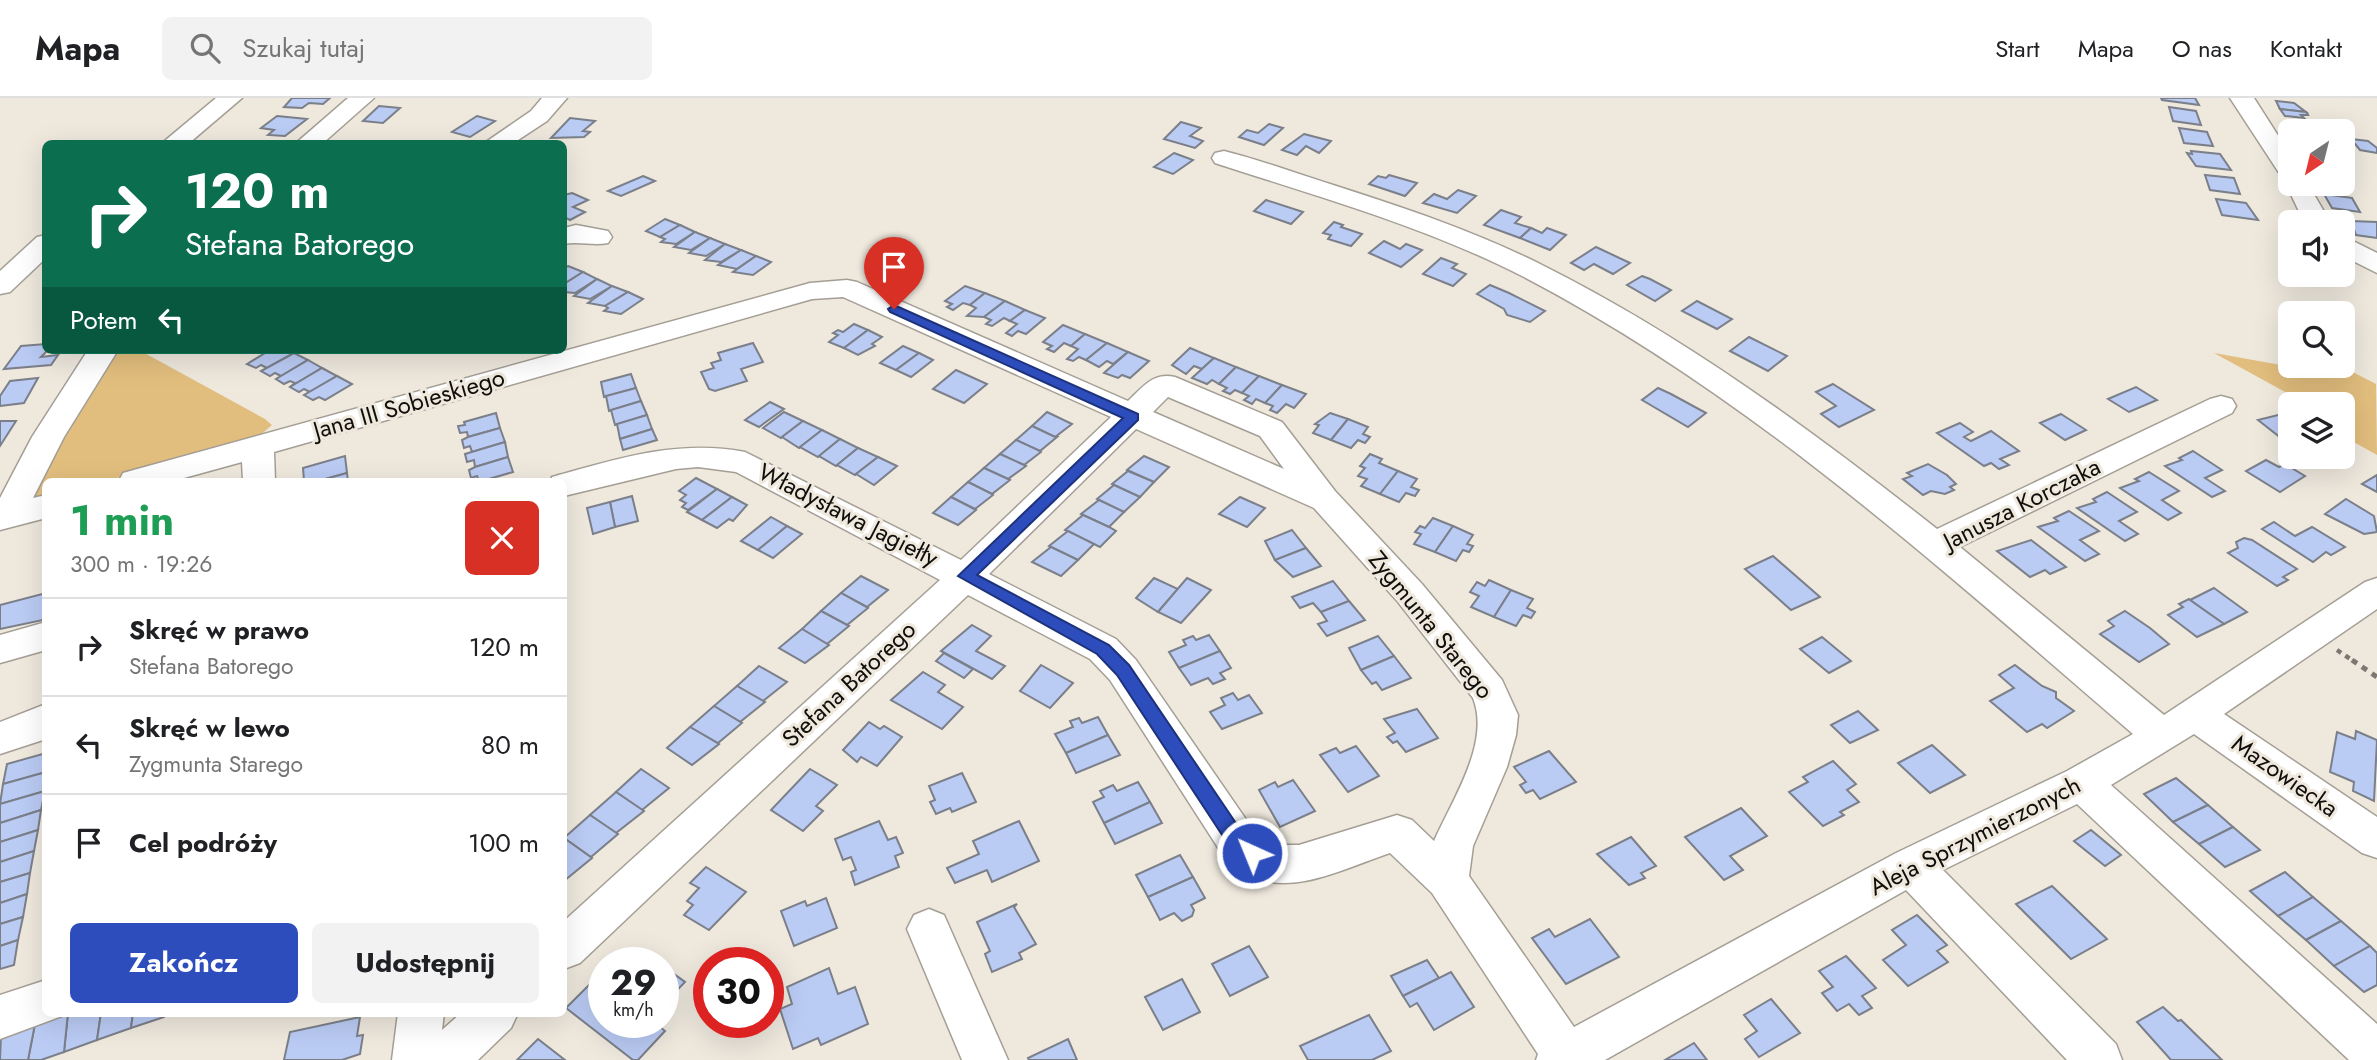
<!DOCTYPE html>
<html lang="pl">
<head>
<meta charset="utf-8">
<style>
  :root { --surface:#fff; --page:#f2f2f2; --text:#202124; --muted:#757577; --line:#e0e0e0; --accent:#2d4dbd }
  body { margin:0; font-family:Jost,sans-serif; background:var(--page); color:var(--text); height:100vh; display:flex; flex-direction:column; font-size:26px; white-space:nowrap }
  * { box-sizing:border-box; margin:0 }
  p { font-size:23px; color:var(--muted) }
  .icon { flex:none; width:38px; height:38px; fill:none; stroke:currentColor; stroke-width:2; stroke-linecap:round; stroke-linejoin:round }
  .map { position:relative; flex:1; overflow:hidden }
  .side { position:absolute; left:42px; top:380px; width:525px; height:539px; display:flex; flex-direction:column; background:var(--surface); border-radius:10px; box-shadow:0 7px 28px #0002 }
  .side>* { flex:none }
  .guide { position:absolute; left:42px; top:42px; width:525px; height:214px; border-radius:10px; box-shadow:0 7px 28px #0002; background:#0b6e4f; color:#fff; overflow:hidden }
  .needle { width:46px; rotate:215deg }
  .tools { position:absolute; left:2278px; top:21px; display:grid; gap:14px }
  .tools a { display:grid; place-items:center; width:77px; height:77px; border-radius:10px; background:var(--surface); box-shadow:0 7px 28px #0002; font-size:35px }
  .speed { position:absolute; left:588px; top:849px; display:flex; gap:14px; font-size:35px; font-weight:700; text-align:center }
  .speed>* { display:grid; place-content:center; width:91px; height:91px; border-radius:50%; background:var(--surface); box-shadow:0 7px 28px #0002; line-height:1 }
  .speed small { font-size:18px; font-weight:400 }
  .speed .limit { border:10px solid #d22; background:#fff; color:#111 }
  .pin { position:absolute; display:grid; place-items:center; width:60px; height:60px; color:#fff; margin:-72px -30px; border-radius:50% 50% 50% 0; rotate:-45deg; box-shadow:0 0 7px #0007 }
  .pin .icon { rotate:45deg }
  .me { position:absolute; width:77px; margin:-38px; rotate:316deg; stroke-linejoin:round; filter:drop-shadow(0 0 5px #0008) }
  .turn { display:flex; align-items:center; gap:24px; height:147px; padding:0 28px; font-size:32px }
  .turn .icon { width:91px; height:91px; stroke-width:2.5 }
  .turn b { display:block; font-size:49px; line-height:60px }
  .then { display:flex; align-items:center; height:66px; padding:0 28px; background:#0003; gap:14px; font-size:26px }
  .round { display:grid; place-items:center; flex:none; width:74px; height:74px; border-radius:10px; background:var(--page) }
  .overview { display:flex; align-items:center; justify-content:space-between; height:119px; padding:0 28px }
  h1 { font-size:42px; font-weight:700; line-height:52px; color:#1e9e55 }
  .action { display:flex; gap:14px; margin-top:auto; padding:14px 28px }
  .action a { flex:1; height:80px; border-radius:10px; background:var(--accent); color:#fff; font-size:28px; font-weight:700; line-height:80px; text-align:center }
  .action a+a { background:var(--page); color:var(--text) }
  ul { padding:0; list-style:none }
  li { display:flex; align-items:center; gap:21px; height:98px; padding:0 28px; border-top:2px solid var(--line) }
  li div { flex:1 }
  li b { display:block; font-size:26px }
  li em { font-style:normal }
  header { display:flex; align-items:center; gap:42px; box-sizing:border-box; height:98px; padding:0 35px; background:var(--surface); border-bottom:2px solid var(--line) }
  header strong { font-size:33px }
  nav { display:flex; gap:38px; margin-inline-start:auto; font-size:24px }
  .search { width:490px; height:63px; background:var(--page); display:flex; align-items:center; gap:18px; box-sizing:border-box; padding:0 24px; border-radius:10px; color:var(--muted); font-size:26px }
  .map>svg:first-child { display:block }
  .green { fill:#e2be7e }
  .building { fill:#bacbf4; stroke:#7b7f89; stroke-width:2 }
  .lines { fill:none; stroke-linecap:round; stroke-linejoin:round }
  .minor-casing { stroke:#a49e95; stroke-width:3 }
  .path-far1 { stroke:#7c7871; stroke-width:4.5; stroke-dasharray:5 5; stroke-linecap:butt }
  .path { stroke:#7c7871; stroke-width:5; stroke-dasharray:6 6; stroke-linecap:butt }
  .minor { fill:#fff; fill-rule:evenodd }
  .route { fill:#2d4dbd; stroke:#1d327b; stroke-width:2 }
  .labels { text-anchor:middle; stroke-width:6; stroke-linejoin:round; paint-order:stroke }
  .street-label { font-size:24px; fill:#100e0b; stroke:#eee8dd }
</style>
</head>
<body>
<header>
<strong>Mapa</strong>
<div class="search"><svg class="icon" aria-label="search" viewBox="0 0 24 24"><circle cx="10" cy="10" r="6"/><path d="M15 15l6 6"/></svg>Szukaj tutaj</div>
<nav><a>Start</a><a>Mapa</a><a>O nas</a><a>Kontakt</a></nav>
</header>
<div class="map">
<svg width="2377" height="962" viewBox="0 0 2377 962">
  <rect width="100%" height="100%" fill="#eee8dd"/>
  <g class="green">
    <path d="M139 252 265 321 272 327 256 341 106 383H46L45 400 38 402 29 395 111 257Z"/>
    <path d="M2214 255 2326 275 2332 268H2341L2376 286 2377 357 2343 338V306H2292L2298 301Z"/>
  </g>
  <g class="building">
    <path d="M292 0H330L323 6 309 5 302 10 284 9Z"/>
    <path d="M2161 0H2195L2199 7 2162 2Z"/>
    <path d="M2276 3 2294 5 2306 14 2280 11Z"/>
    <path d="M379 8 400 10 383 25 363 23Z"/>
    <path d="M2169 9 2196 13 2201 27 2173 23Z"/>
    <path d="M2280 11 2306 14 2308 17H2301L2304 20 2285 18Z"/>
    <path d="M277 18 307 21 285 38 268 37 274 32 261 30Z"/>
    <path d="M477 18 495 23 470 39 452 34Z"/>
    <path d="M570 20 595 23 583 33 590 34 584 39 551 40Z"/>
    <path d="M1181 24 1201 30 1190 38 1203 43 1195 50 1164 41Z"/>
    <path d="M1269 26 1283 30 1264 47 1239 39 1247 32 1258 35Z"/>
    <path d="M2290 26 2308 28 2312 33 2286 32 2284 28 2292 29Z"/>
    <path d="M2179 30 2207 34 2213 48 2184 45Z"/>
    <path d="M1304 36 1331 43 1319 55 1306 48 1297 57 1282 52Z"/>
    <path d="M2351 41 2368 43 2377 50V55L2360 52Z"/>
    <path d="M2191 53 2220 56 2231 72 2196 68 2187 55 2192 56Z"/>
    <path d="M1174 55 1193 62 1173 76 1154 69Z"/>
    <path d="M1389 77 1417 85 1405 98 1369 86 1378 78 1386 80Z"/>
    <path d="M2205 77 2234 80 2240 96 2210 92Z"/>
    <path d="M643 78 655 83 621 98 608 93Z"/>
    <path d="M1458 92 1476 98 1457 115 1423 105 1434 96 1447 101Z"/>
    <path d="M572 95 588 102 573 109 585 114 570 122 564 119V97Z"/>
    <path d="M2324 96 2352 100 2360 114 2332 110Z"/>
    <path d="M2216 101 2246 105 2258 122 2222 117Z"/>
    <path d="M1266 102 1303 114 1291 126 1254 113Z"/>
    <path d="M1501 112 1521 119 1515 125 1531 130 1520 140 1484 127Z"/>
    <path d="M665 121 680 127 660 139 646 133Z"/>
    <path d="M2351 123 2377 124V140L2356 137Z"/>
    <path d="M1334 124 1343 127 1341 129 1362 136 1351 148 1328 141 1331 137 1323 135Z"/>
    <path d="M680 127 695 134 676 146 661 144 665 141 660 139Z"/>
    <path d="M1531 130 1542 135 1547 130 1566 137 1550 152 1520 140Z"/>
    <path d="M695 134 710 140 691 152 674 149Z"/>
    <path d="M710 140 725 146 706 158 689 155Z"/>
    <path d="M1384 143 1400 151 1406 146 1422 152 1401 169 1369 155Z"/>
    <path d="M725 146 741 152 721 164 705 162Z"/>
    <path d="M1596 149 1630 165 1613 176 1594 166 1584 172 1571 165Z"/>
    <path d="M741 152 756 158 737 171 718 167Z"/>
    <path d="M756 158 771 164 753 177 733 174Z"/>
    <path d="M1441 160 1457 166 1452 170 1466 176 1453 188 1423 176Z"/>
    <path d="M568 168 583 174 564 186V170Z"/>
    <path d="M583 174 597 181 575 195 564 194V186Z"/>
    <path d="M1642 178 1650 181 1671 192 1655 203 1627 187Z"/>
    <path d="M597 181 612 188 590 201 574 198Z"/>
    <path d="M1490 187 1509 195 1545 213 1530 224 1507 217 1504 211 1477 196Z"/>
    <path d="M612 188 628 194 605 208 588 205Z"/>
    <path d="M965 188 985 195 970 207 963 205 953 212 947 209 952 206 945 203Z"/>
    <path d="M628 194 643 201 621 216 604 213 608 210 605 208Z"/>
    <path d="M985 195 1005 203 984 219 967 218 976 210 970 207Z"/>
    <path d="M1005 203 1025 212 1010 223 1004 220 992 228 986 226 991 222 984 219Z"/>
    <path d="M1697 203 1732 221 1717 231 1682 213Z"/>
    <path d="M1025 212 1045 220 1026 236 1018 233 1012 238 1006 235 1017 226 1010 223Z"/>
    <path d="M854 226 868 232 844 250 829 244 838 237 833 235 838 232 843 234Z"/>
    <path d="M1063 227 1085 236 1071 248 1064 245 1054 254 1047 251 1052 248 1043 244Z"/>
    <path d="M868 232 882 239 872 246 875 248 858 257 844 250Z"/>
    <path d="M1085 236 1107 245 1086 262 1079 259 1073 263 1067 261 1078 251 1071 248Z"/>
    <path d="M1749 239 1787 258 1768 273 1730 253Z"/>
    <path d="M753 245 763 264 741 271 747 283 715 293 709 291 701 274 714 270 711 265 721 262 718 255Z"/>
    <path d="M1107 245 1128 254 1113 266 1107 263 1099 269 1086 262Z"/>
    <path d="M46 246 48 252 41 259 58 257 51 267 4 271 21 248Z"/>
    <path d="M903 248 919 255 896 272 880 265Z"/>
    <path d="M1190 250 1214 260 1202 271 1194 268 1186 276 1172 267Z"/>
    <path d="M270 252 294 255 267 270 261 267 256 270 247 266Z"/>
    <path d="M1128 254 1149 263 1130 280 1122 277 1118 280 1104 275Z"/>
    <path d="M294 255 308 262 281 278 275 275 270 278 261 273Z"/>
    <path d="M919 255 933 262 911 279 896 272Z"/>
    <path d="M1214 260 1236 269 1219 286 1212 282 1207 286 1192 280Z"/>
    <path d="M308 262 322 270 290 289 295 285 290 283 284 286 276 281Z"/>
    <path d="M1236 269 1259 278 1242 295 1235 292 1230 296 1223 293 1227 290 1219 286Z"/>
    <path d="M322 270 337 278 310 294 304 291 299 294 290 289Z"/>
    <path d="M956 272 987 286 964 305 933 291Z"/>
    <path d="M631 276 636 290 604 299 601 284Z"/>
    <path d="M337 278 352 286 325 302 319 299 313 302 304 297Z"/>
    <path d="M1259 278 1282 287 1265 305 1256 301 1252 306 1244 302 1249 298 1242 295Z"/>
    <path d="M38 280 24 305 0 308V298L10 283Z"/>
    <path d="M1833 286 1874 312 1839 329 1821 316 1836 308 1816 294Z"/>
    <path d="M1282 287 1306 296 1294 310 1286 306 1277 315 1270 312 1273 308 1265 305Z"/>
    <path d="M2136 289 2157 302 2129 314 2108 301Z"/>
    <path d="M636 290 641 303 609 313 606 298Z"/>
    <path d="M1658 290 1671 296 1706 315 1688 329 1642 302Z"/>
    <path d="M641 303 647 317 615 327 611 312Z"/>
    <path d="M770 304 784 311 759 329 745 322Z"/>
    <path d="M784 314 803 323 781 340 763 330Z"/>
    <path d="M1047 314 1072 326 1055 339 1032 328Z"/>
    <path d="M496 315 500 330 468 339 467 334 460 335 458 328 465 327 464 324Z"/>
    <path d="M1330 315 1348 321 1331 342 1313 335 1319 327 1315 326Z"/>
    <path d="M2061 316 2086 332 2065 342 2040 325Z"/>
    <path d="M2282 316 2291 321V342L2281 340 2258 322Z"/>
    <path d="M647 317 652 331 620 341 617 326Z"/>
    <path d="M1348 321 1368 329 1363 336 1370 339 1365 345 1358 342 1351 350 1331 342Z"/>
    <path d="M0 323H16L0 348Z"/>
    <path d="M803 323 822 332 799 350 782 339Z"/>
    <path d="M1960 325 1973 334 1964 339 1971 343 1991 333 2019 353 2000 361 2009 367 1999 371 1991 365 1984 368 1937 335Z"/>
    <path d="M1032 328 1055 339H1057L1040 353 1016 342Z"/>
    <path d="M500 330 505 344 472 354 470 348 464 350 462 342 468 339Z"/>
    <path d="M652 331 657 342 623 352 620 341Z"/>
    <path d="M822 332 840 341 818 359 800 349Z"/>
    <path d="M840 341 858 350 836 368 819 358Z"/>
    <path d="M1016 342 1040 353 1041 354 1024 367 1000 356Z"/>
    <path d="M505 344 508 359 475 369 474 362 467 364 465 356Z"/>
    <path d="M858 350 878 359 855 377 837 367Z"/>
    <path d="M2193 353 2222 372 2205 380 2225 393 2212 399 2165 368 2182 362 2179 360Z"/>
    <path d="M1000 356 1024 367 1026 368 1008 381 984 370Z"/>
    <path d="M1370 356 1382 361 1379 365 1398 373 1380 396 1361 388 1367 381 1358 378 1365 370 1360 368Z"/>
    <path d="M345 358 347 375 318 383H304L303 370Z"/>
    <path d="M1144 358 1169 369 1154 384 1127 372Z"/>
    <path d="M508 359 513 374 482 383H479L477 378 471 380 469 372 475 369Z"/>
    <path d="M878 359 897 368 874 387 856 376Z"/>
    <path d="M2266 362 2279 369 2285 366 2305 378 2280 394 2246 373Z"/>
    <path d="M1928 366 1947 377 1956 386 1950 389 1954 392 1945 396 1931 393 1923 397 1903 381 1912 378 1907 375Z"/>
    <path d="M984 370 1008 381 1010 382 992 396 968 384Z"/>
    <path d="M1128 373 1154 384 1140 399 1112 386Z"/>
    <path d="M1398 373 1417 381 1411 389 1419 392 1415 398 1406 395 1399 404 1380 396Z"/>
    <path d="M2149 374 2179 393 2162 402 2181 415 2168 422 2120 390 2139 383 2135 381Z"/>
    <path d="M347 375 348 383H318Z"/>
    <path d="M2377 377V394L2362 386Z"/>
    <path d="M696 380 717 391 688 412 682 409 686 405 680 402 686 397 679 393Z"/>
    <path d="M968 384 992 396 993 397 975 411 951 399Z"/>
    <path d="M1114 387 1140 399 1124 414 1097 401Z"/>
    <path d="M717 391 732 399 702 422 687 414Z"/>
    <path d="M2107 394 2137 414 2119 423 2138 436 2125 443 2077 410 2096 404 2093 401Z"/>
    <path d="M632 398 638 423 615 429 610 404Z"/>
    <path d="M732 399 747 407 733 423 729 421 717 430 702 422Z"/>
    <path d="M951 399 976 412 958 427 933 415Z"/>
    <path d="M1240 399 1265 410 1247 429 1219 416Z"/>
    <path d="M2346 401 2374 418 2377 434 2364 436 2325 416Z"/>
    <path d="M1099 402 1124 414 1109 429 1081 416Z"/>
    <path d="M610 404 615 429 593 436 587 410Z"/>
    <path d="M2069 413 2099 433 2080 442 2099 456 2085 463 2038 429 2058 423 2054 420Z"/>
    <path d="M1083 417 1109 429 1116 433 1100 449 1065 432Z"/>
    <path d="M771 419 787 428 758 452 741 443Z"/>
    <path d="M1433 420 1453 428 1435 454 1414 446 1421 436 1415 434 1420 428 1425 430Z"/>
    <path d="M2274 424 2295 438 2312 429 2345 449 2331 457 2326 454 2313 464 2262 431Z"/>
    <path d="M787 428 802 436 773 460 758 452Z"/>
    <path d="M1453 428 1473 437 1467 446 1473 448 1469 454 1463 452 1456 463 1435 454Z"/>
    <path d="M1292 432 1306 450 1275 462 1265 443Z"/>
    <path d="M1068 433 1094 446 1078 462 1049 448Z"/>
    <path d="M2244 440 2252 442 2297 471 2283 479 2288 482 2277 488 2228 455 2238 450 2236 444Z"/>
    <path d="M2031 442 2066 469 2050 476 2045 472 2030 479 1997 453Z"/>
    <path d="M1051 449 1078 462 1061 478 1032 464Z"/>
    <path d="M1306 450 1321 468 1293 479 1275 462Z"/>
    <path d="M1773 458 1820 499 1791 512 1745 471Z"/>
    <path d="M861 478 888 492 867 509 841 495Z"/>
    <path d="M1154 480 1178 491 1158 514 1136 500Z"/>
    <path d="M1187 480 1211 492 1181 525 1158 514Z"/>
    <path d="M1489 482 1511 492 1494 519 1471 509 1479 498 1470 494 1477 484 1485 488Z"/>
    <path d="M1333 483 1349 503 1321 514 1313 505 1300 510 1292 499Z"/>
    <path d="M2214 490 2247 514 2224 526 2190 502Z"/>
    <path d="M1511 492 1533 501 1527 510 1535 514 1531 520 1523 517 1516 528 1494 519Z"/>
    <path d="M46 495 43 522 0 531V507Z"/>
    <path d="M841 495 868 510 847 527 821 513Z"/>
    <path d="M2189 501 2190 502 2224 526 2197 539 2168 517 2183 509 2179 506Z"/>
    <path d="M1349 503 1365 522 1327 538 1318 526 1327 523 1321 514Z"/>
    <path d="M821 513 849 528 827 546 802 531Z"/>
    <path d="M2125 513 2150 530 2169 546 2139 564 2100 536 2114 528 2108 523Z"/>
    <path d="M972 527 991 538 976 553 1005 568 992 581 941 553Z"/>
    <path d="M802 531 829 547 805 565 779 550Z"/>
    <path d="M1209 537 1220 553 1179 570 1169 554 1186 547 1183 542 1193 538 1196 542Z"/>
    <path d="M1378 538 1394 558 1361 572 1349 550Z"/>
    <path d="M1822 539 1851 563 1829 575 1800 551Z"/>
    <path d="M1220 553 1231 570 1220 575 1225 581 1213 586 1208 580 1191 587 1179 570Z"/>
    <path d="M944 555 973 571 964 580 936 563Z"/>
    <path d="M1394 558 1411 580 1382 592 1376 584 1372 586 1361 572Z"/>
    <path d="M1041 567 1073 585 1050 610 1020 593Z"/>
    <path d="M2015 567 2042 588 2056 594V600L2074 613 2047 630 2042 626 2027 634 1990 603 2014 590 1999 577Z"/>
    <path d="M759 568 787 584 763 603 737 588Z"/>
    <path d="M923 574 945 587 938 594 963 609 942 631 891 602Z"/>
    <path d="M737 588 765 604 740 624 714 608Z"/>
    <path d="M1233 595 1238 602 1249 597 1262 615 1222 631 1210 614 1225 607 1221 600Z"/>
    <path d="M714 608 742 625 718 645 690 629Z"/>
    <path d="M1417 611 1438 640 1406 654 1397 643 1393 645 1387 639 1395 635 1384 621Z"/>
    <path d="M1858 613 1878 632 1850 645 1831 627Z"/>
    <path d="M1098 619 1108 637 1066 655 1055 636 1073 629 1070 623 1079 620 1082 625Z"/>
    <path d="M869 624 880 631 884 628 902 639 877 668 861 659 857 664 843 652Z"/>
    <path d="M690 629 719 646 692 667 667 650Z"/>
    <path d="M2356 633 2377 642 2374 703 2353 693 2354 684 2330 674 2337 634 2355 641Z"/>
    <path d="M1108 637 1120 657 1076 675 1066 655Z"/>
    <path d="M1932 647 1965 677 1930 695 1898 665Z"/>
    <path d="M1356 648 1379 678 1348 694 1320 657 1336 650 1340 655Z"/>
    <path d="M1549 653 1576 684 1540 701 1533 692 1526 695 1520 687 1526 684 1514 669Z"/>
    <path d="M46 655V674L3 686 7 666Z"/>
    <path d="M1833 663 1856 686 1847 692 1859 704 1840 714 1844 717 1823 728 1789 694 1808 684 1803 679Z"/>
    <path d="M641 671 669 690 642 712 616 694Z"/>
    <path d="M810 671 837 687 816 708 823 713 803 733 771 712Z"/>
    <path d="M46 674 45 693 0 706 3 686Z"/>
    <path d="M962 675 976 704 952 714 950 710 936 716 930 704 935 702 929 688Z"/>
    <path d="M2176 680 2208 707 2173 724 2144 696Z"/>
    <path d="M1293 682 1315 713 1280 729 1259 692 1275 684 1278 689Z"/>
    <path d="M1138 684 1150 704 1104 725 1093 704 1104 699 1100 693 1113 687 1117 693Z"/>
    <path d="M45 693 41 712 0 725V706Z"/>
    <path d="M616 694 644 713 616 735 590 717Z"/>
    <path d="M1150 704 1162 725 1115 746 1104 725Z"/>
    <path d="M2208 707 2233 729 2199 746 2173 724Z"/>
    <path d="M1741 710 1767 738 1730 758 1743 772 1724 782 1685 739Z"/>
    <path d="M41 712 38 732 0 744V725Z"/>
    <path d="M590 717 618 736 591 759 564 740Z"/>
    <path d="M879 723 888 742 896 739 903 755 895 758 899 769 855 787 851 774 856 772 851 759 843 762 835 741Z"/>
    <path d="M1019 723 1039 763 992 784 987 772 955 785 947 770 979 756 973 743Z"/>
    <path d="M2233 729 2260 752 2225 769 2199 746Z"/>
    <path d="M38 732 34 753 0 764V744Z"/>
    <path d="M2091 732 2121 757 2105 768 2074 743Z"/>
    <path d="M1631 739 1656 768 1641 775 1645 780 1629 787 1597 756Z"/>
    <path d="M564 740 592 760 564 783Z"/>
    <path d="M34 753 30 775 0 784V764Z"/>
    <path d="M1180 757 1193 779 1148 799 1136 777Z"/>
    <path d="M706 769 746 794 709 832 684 817 693 807 687 803 699 790 690 785Z"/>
    <path d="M2285 774 2313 799 2278 818 2250 793Z"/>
    <path d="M30 775 27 796 0 805V784Z"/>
    <path d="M1193 779 1205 800 1191 807 1194 812 1192 818 1182 823 1174 815 1160 822 1148 799Z"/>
    <path d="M2052 788 2107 841 2071 861 2016 806Z"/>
    <path d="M27 796 23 819 0 826V805Z"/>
    <path d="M2313 799 2341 823 2306 842 2278 818Z"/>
    <path d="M826 800 837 830 794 848 781 813 805 803 807 808Z"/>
    <path d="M1017 806 1014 809 1036 846 1019 855 1022 861 992 874 985 856 990 853 977 824Z"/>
    <path d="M1917 817 1947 847 1937 853 1948 864 1908 888 1883 862 1906 847 1892 832Z"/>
    <path d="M23 819 18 842 0 848V826Z"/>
    <path d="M1590 821 1619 859 1566 886 1532 840 1549 831 1555 839Z"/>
    <path d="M2341 823 2370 848 2334 868 2306 842Z"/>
    <path d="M18 842 14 867 0 871V848Z"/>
    <path d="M1249 848 1268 879 1230 898 1212 866Z"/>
    <path d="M2370 848 2377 855V887L2364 894 2334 868Z"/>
    <path d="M1846 858 1876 890 1862 898 1872 910 1859 917 1849 906 1837 913 1822 895 1833 889 1819 873Z"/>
    <path d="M1427 862 1439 880 1403 898 1391 878Z"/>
    <path d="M663 868 685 884 663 907Z"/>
    <path d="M829 870 838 896 855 889 868 926 821 947 818 940 793 951 780 911 792 906 787 889Z"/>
    <path d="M1451 874 1474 909 1434 932 1417 905 1410 909 1403 898Z"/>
    <path d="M596 880 604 886V924H654L665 933 638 962H633L566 910Z"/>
    <path d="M1182 881 1200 914 1163 932 1145 899Z"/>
    <path d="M1771 901 1800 935 1759 959 1745 941 1757 933 1744 917Z"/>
    <path d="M2163 909 2178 923 2181 922 2222 962H2171L2137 924Z"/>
    <path d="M68 915H101L97 942 64 954Z"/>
    <path d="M68 915 64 954 41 962H28L35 926Z"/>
    <path d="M101 915H133L131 930 97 942Z"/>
    <path d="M133 915H164V919L131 930Z"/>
    <path d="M1369 917 1391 953 1372 962H1308L1300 948Z"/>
    <path d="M360 919 357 938 363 937 360 956 342 962H284L290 934Z"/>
    <path d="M35 926 28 962H0L1 937Z"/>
    <path d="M538 941 565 962H517Z"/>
    <path d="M1068 941 1077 962H1029L1028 960Z"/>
    <path d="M1694 945 1707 962H1665Z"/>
  </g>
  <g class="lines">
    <g class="minor-casing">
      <g id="minor">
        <path d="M216 0H242L188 46H161Z"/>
        <path d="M348 0H374L322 46H295Z"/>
        <path d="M542 0H567L547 23 512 46H483L531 13Z"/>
        <path d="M2230 0H2254L2291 58V86H2308L2330 124H2304L2285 84Z"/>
        <path d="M1224 53C1260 62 1295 75 1330 86 1402 109 1474 133 1542 167 1684 238 1813 333 1937 431L2210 301 2221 298 2232 301 2236 308 2232 315 1960 449 2164 617 2365 484 2377 480V511L2224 616 2377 719V760L2362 755 2194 636 2111 687 2377 926V962H2349L2077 706 1943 772 2116 946 2122 962H2067L1906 792 1605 962H1536L1538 956 1432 795 1390 755C1350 768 1292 799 1251 778 1242 773 1233 765 1224 759L1110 582 1090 561 968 497 580 865 564 871V823L940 482 736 374 698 369 676 371 564 398V383H550L552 379C617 361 678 341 745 354L961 462 1111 319 843 199 812 201 274 354 275 383H243L242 364 173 383H119L123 375 810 185 847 182 857 184 1128 303C1143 289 1153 274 1175 279L1282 324 1335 393 1422 486 1502 582 1518 617 1516 637 1507 669 1473 748 1469 778 1574 929 1896 755 2067 673 2133 636C1940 470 1750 297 1524 179 1427 129 1319 99 1215 65L1212 60 1215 55ZM1168 299 1260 338 1284 371 1153 314ZM1136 331 1314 410 1398 504 1473 600C1491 645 1452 702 1434 743L1412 722 1397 717 1299 747H1273L1254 733 1136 562 1116 541 989 476Z"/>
        <path d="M576 127 608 133 612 139 608 145C593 148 579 143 564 146V130Z"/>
        <path d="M46 137V160L10 194 0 196V173L37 139Z"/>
        <path d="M2343 138 2377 155V175L2343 158Z"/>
        <path d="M88 252H118L64 339 33 400 46 397V420L0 432V400L32 339Z"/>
        <path d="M46 524V552L0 565V537Z"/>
        <path d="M46 606V641L0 656V624Z"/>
        <path d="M929 811 944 817 1008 962H962L907 831 914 817Z"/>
        <path d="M46 882V915H63L62 918 0 941V897Z"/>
        <path d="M398 915H444L442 932 461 915H518L511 930 478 962H392Z"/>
      </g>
    </g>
    <path class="path-far1" d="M2337 552 2355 564"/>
    <path class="path" d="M2352 562 2377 579"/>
    <use href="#minor" class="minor"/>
  </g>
  <path class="route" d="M894 207 1138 316V322L977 477 1109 547 1129 567 1246 740 1259 749 1262 755 1259 761 1252 764 1232 752 1117 577 1097 556 958 478 1123 320 890 214 888 211Z"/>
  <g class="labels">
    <g class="street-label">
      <text transform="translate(409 306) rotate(-16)" y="8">Jana III Sobieskiego</text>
      <text transform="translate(2022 406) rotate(-27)" y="8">Janusza Korczaka</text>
      <text transform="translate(848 417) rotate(27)" y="8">Władysława Jagiełły</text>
      <text transform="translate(1431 527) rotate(51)" y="8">Zygmunta Starego</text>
      <text transform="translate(849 586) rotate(-43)" y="8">Stefana Batorego</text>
      <text transform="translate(2285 678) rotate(35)" y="8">Mazowiecka</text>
      <text transform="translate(1975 738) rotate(-27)" y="8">Aleja Sprzymierzonych</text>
    </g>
  </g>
</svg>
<div class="tools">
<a><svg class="needle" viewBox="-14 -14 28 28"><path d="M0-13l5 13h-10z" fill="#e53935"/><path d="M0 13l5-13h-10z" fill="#757577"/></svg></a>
<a><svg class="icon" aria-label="sound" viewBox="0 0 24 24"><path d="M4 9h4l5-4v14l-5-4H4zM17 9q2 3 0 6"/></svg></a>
<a><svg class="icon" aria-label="search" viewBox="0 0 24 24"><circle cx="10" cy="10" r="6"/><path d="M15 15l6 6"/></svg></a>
<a><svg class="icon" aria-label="layers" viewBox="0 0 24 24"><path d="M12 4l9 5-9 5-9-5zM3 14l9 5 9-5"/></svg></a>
</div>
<div class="speed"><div>29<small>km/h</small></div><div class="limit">30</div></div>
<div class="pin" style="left:894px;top:211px;background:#d93025"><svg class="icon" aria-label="arrive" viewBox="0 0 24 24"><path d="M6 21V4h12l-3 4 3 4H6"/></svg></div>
<svg class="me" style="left:1252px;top:755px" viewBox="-20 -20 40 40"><circle r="17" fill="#2d4dbd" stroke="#fff" stroke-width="3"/><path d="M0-11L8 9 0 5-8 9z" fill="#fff"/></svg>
<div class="guide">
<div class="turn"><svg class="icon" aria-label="right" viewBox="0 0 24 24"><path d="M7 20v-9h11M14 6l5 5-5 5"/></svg><div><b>120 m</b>Stefana Batorego</div></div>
<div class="then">Potem<svg class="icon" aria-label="left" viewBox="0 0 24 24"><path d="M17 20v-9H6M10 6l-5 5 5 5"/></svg></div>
</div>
<section class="side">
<div class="overview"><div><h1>1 min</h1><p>300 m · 19:26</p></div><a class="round" style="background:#d93025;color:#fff"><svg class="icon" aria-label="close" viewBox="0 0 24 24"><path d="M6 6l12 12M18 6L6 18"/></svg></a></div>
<ul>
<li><svg class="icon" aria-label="right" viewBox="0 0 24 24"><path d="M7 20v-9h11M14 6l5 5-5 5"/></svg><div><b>Skręć w prawo</b><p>Stefana Batorego</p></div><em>120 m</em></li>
<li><svg class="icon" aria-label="left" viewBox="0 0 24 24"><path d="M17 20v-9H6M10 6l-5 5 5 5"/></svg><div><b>Skręć w lewo</b><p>Zygmunta Starego</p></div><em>80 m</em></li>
<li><svg class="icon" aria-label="arrive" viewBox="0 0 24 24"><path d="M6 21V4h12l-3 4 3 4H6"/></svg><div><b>Cel podróży</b></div><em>100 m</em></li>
</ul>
<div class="action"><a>Zakończ</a><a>Udostępnij</a></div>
</section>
</div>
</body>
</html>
